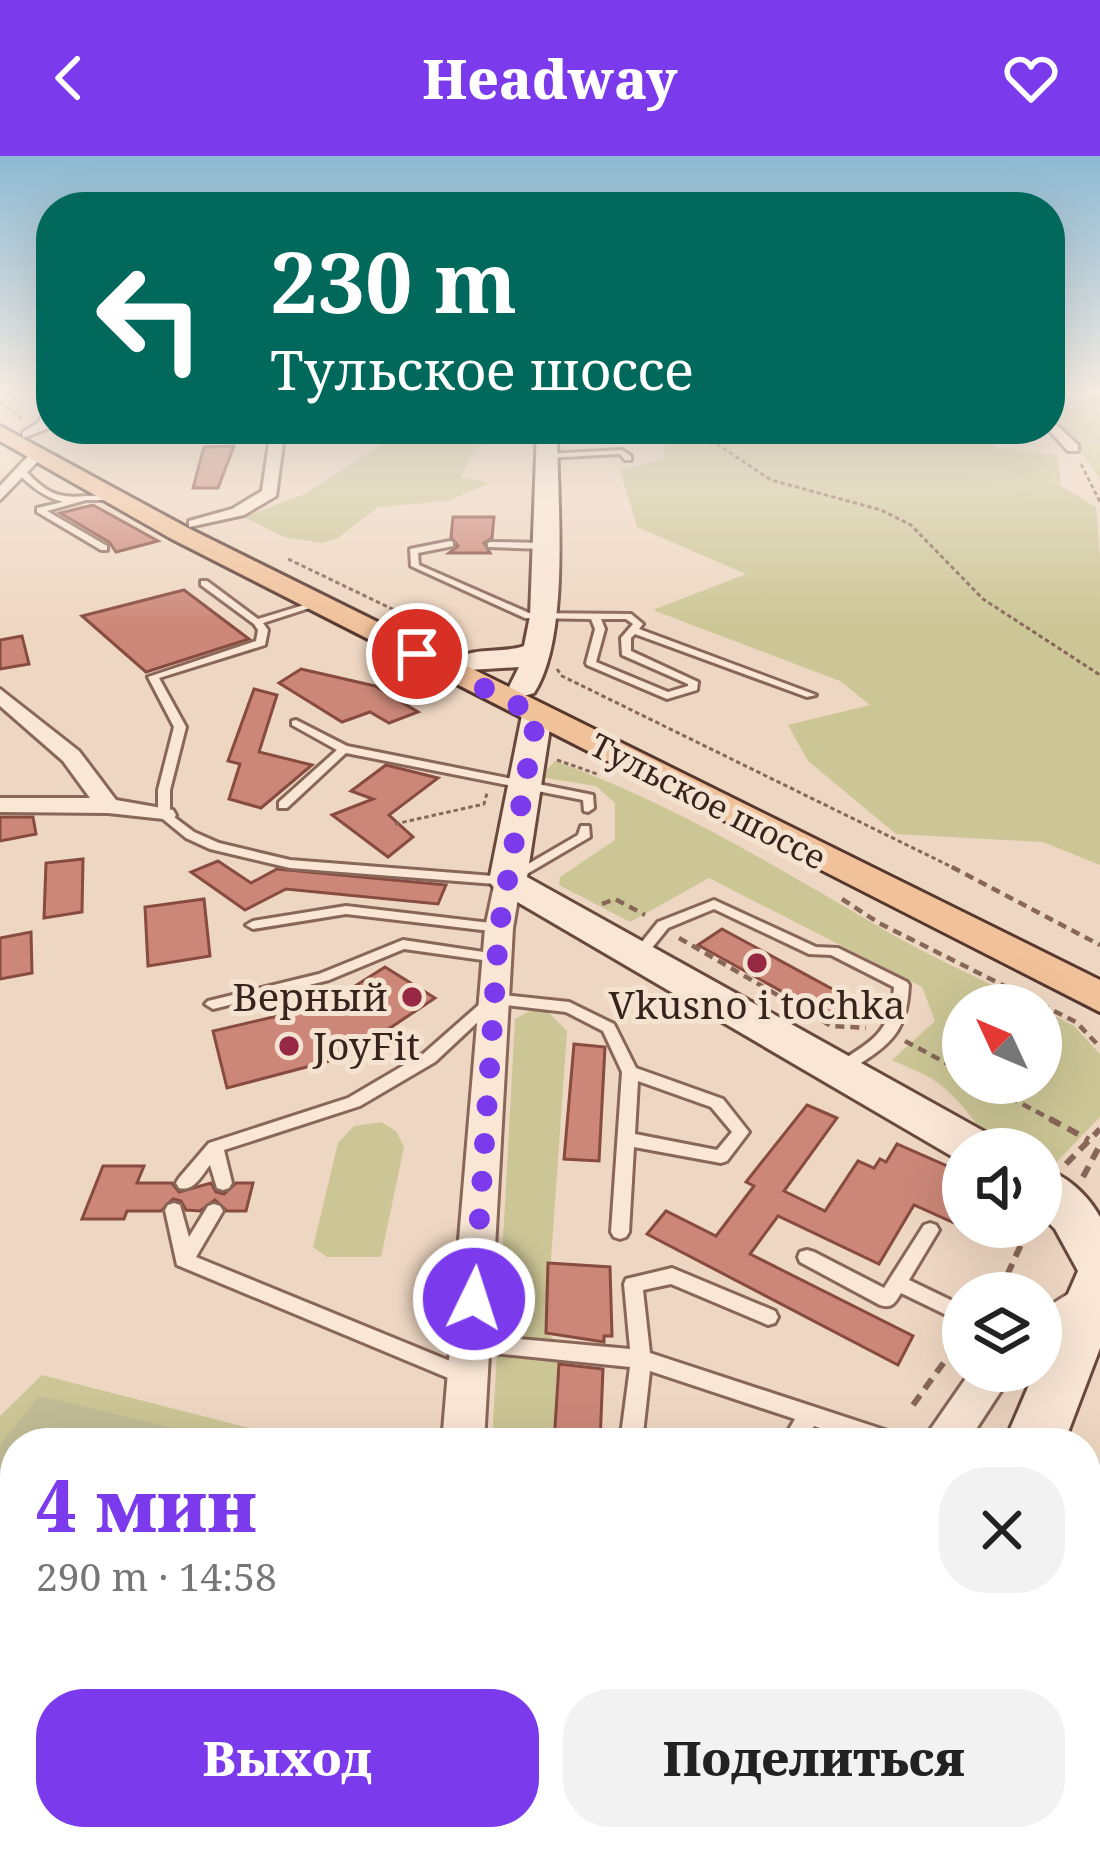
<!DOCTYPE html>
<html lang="ru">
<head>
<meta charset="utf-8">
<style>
  :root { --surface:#fff; --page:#f2f2f2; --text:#222; --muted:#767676; --accent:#7c3aed }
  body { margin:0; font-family:"Noto Serif",serif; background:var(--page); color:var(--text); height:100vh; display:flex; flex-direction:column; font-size:45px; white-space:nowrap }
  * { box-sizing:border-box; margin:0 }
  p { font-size:39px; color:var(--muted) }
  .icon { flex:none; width:66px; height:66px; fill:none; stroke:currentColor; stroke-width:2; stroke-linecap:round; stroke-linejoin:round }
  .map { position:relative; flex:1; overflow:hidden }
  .panel { position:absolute; left:0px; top:1272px; width:1101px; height:423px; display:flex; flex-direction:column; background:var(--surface); border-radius:48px 48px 0 0; box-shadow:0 12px 48px #0002 }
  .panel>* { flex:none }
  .banner { position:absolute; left:36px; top:36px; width:1029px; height:252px; border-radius:48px; box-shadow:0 12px 48px #0002; background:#00695c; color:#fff; overflow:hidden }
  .needle { width:78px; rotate:314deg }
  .buttons { position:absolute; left:942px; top:828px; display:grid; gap:24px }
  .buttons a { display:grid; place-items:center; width:120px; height:120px; border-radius:50%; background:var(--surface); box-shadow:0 12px 48px #0002; font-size:60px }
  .pin { position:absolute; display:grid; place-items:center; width:102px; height:102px; color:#fff; margin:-51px; border:6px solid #fff; border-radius:50%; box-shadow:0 3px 12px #0007 }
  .me { position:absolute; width:132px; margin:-66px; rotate:4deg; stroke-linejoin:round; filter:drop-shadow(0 0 9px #0008) }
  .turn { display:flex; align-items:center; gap:42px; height:252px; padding:0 36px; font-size:54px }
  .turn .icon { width:156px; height:156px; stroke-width:2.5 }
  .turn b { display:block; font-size:84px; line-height:102px }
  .round { display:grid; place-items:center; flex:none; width:126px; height:126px; border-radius:48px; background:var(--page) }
  .summary { display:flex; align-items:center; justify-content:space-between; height:204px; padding:0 36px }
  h1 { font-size:72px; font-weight:800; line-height:90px; color:var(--accent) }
  .button { display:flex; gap:24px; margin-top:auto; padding:24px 36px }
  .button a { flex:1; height:138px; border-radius:48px; background:var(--accent); color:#fff; font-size:48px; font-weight:800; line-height:138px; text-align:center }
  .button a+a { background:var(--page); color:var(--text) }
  header { display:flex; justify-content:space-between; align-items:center; height:156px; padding:0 36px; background:var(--accent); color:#fff; font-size:54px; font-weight:800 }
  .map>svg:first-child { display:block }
  .green { fill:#ccc696 }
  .cemetery { fill:#c1bc95 }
  .building { fill:#cc8778; stroke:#874b3f; stroke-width:3 }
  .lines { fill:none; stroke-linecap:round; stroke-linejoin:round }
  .lane-casing { stroke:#886759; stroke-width:6 }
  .street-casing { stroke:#886759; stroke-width:6 }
  .secondary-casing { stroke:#69493d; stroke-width:6 }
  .primary-casing { stroke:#55372e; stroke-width:6 }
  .path-far3 { stroke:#886759; stroke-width:3; stroke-dasharray:4.5 3; stroke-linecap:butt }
  .path-far2 { stroke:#886759; stroke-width:4.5; stroke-dasharray:9 6; stroke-linecap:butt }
  .path-far1 { stroke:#886759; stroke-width:6; stroke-dasharray:12 8; stroke-linecap:butt }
  .path { stroke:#886759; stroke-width:8; stroke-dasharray:15 9; stroke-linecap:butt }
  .lane { fill:#f9e6d5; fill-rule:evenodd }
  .street { fill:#f9e6d5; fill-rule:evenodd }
  .secondary { fill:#f9e6d5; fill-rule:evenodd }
  .primary { fill:#f1c19a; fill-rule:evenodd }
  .route { stroke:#7c3aed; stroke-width:21; stroke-dasharray:0 37.8 }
  .poi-dot { fill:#972944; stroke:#f5e3d2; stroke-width:4.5 }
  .labels { text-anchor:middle; stroke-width:10; stroke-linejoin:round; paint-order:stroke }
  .far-street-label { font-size:33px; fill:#38241d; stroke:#f5e3d2 }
  .poi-label { font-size:39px; fill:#38241d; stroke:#f5e3d2; text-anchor:end }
</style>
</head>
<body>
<header><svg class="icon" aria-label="back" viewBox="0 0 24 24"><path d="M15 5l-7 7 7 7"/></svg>Headway<svg class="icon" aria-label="heart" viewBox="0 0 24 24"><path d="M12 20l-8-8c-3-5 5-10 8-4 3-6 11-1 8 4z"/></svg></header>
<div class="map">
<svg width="1100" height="1693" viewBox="0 0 1100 1693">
  <rect width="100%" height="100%" fill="#eed7c2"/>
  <g class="green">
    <path d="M1050 235H1100V323L1051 256Z"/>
    <path d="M391 273H540L541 282 477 290 460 321 489 327 448 345 378 351 338 382 322 387 284 381 244 361 307 337 392 282Z"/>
    <path d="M663 273H977L997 292 1057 299 1061 330 1096 351 1100 402V709L1043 686 896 678 808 605 788 569 870 549 840 525 653 454 746 418 637 371 620 314 665 303Z"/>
    <path d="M555 605C670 646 771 708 876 769 926 799 981 823 1033 849H963V927H1041V853L1074 870 1100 898V961L1048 1015 1041 1011V993C975 993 985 966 943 931 930 919 908 912 892 904L935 865 922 831 709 722 630 766 559 729 560 721 615 684V647L596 630 540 621Z"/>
    <path d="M541 849 567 875 546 1176 570 1199 565 1287H492L515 863Z"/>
    <path d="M381 966 396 975 404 991 381 1101H327L313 1091 338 987 354 970Z"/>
    <path d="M42 1219 308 1287H15V1680H406L405 1693H0V1260Z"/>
  </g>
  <path class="cemetery" d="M39 1240 236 1287H15V1680H349L347 1693H0V1289Z"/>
  <g class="building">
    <path d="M234 290 218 332H193L204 291Z"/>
    <path d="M93 349 158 385 116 396 109 386 60 357Z"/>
    <path d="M453 361H494L492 382 484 387 490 397H449L458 390 451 381Z"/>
    <path d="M184 434 249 483 146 516 82 460Z"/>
    <path d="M22 480 29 508 0 513V484Z"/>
    <path d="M301 513 375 530 418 556 389 567 370 556 342 566 279 527Z"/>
    <path d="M254 533 277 539 259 596 312 609 261 652 229 643 240 608 228 605Z"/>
    <path d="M386 609 438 622 389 659 413 681 388 701 332 659 373 643 351 635Z"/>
    <path d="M0 661H33L36 678 0 685Z"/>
    <path d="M83 703 82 756 44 762 46 707Z"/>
    <path d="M218 705 251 727 277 713 446 729 438 748 286 733 245 754 191 716Z"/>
    <path d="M204 743 210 800 148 810 145 751Z"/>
    <path d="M722 773 858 847 835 865 698 789Z"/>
    <path d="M31 776 32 817 0 823V782Z"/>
    <path d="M385 811 435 842 348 900 227 932 213 875 325 849Z"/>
    <path d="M574 888 605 891 599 1005 564 1003Z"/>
    <path d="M807 949 837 962 784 1035 825 1055 858 1005 874 1012 880 1003 886 1006 897 988 963 1017V1071L914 1049 879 1108 778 1060 750 1098 913 1180 898 1209 647 1078 666 1055 716 1080 754 1030 746 1026Z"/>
    <path d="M103 1010H144L137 1027H172L179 1036 211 1027 216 1036 224 1038 236 1027H253L246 1055H227L215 1044 200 1055 186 1054 181 1045 173 1043 161 1055H127L124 1063H82Z"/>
    <path d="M548 1107 610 1111 612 1180H604V1186L546 1177Z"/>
    <path d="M559 1208 603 1213 600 1287H554Z"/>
  </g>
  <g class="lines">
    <g class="lane-casing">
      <g id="lane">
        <path d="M622 294 631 300V304H625L620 298 546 302 542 300 546 298Z"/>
        <path d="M17 312H23C59 353 70 337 117 340L118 342 114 344H86L47 355 107 390V394H101L37 356V352L63 346C44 341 30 330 17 316Z"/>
        <path d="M450 385 453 386V390L418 397 419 409 529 457 631 458 643 468 639 473 816 539 807 541 635 478 631 482V495L698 526 697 534 667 543 587 509 586 507 595 473 591 463 525 462 411 410 410 393ZM601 463H626L633 468 621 482 622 499 688 528V530L668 536 596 506 605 473Z"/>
        <path d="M491 386 544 387 548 390 544 393 488 391V387Z"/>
        <path d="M201 425H207L258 463 317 445 322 448 263 467 268 474 265 489 159 522 186 571 170 634V658L194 676 219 687 290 704 506 721 578 679 581 670H589L590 681 508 729 290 712 210 693 186 682 158 659V634L174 571 148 521 256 485 258 474 254 468 201 429Z"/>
        <path d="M296 564 347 590 593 639 594 652 588 656 584 655 583 644 346 597 287 652H279V646L337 594 292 569V565Z"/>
        <path d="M714 744 816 791 838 792 907 826 909 829C907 868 897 884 864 905 853 912 849 916 836 916L834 912 836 908C872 885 891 877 894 831L831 799 809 798 714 753 668 772 643 803H633L631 800 633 797 658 766Z"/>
        <path d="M346 750 499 768 506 772 499 776 346 758 253 773 246 769 253 765Z"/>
        <path d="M403 784 497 798 504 802 497 806 404 793 329 824 213 853 205 848 208 845 319 818Z"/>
        <path d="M494 838 569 846 614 868 636 912 723 943 749 976 727 1005 721 1007 634 991 629 1076 626 1081 620 1083 614 1081 611 1076 622 916 603 875 566 856 497 848 435 906 360 950 224 994 232 1027 229 1032 223 1034 217 1032 210 1009C202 1019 194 1036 179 1032L176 1027 179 1022 209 987 348 942 423 898 489 840ZM638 925 711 951 732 976 717 994 635 978Z"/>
        <path d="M174 1047 180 1049 189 1081 208 1050 214 1048 220 1050 223 1055 196 1101 472 1214 475 1220 472 1226 465 1229 458 1226 177 1109 165 1054 168 1049Z"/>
        <path d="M930 1067 936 1069 939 1074 909 1124 963 1150V1167L901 1137C895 1147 892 1153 880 1149L800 1106 798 1101 800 1096 807 1094 814 1096 884 1132 924 1069Z"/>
        <path d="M672 1112 775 1155 778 1161 775 1167 768 1169 671 1128 643 1134 650 1197 894 1277 902 1280 905 1287H865L814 1270 804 1287H781L795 1263 650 1215 642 1287H620L630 1211 473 1195 466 1193 463 1187 466 1181 473 1179 630 1193 624 1128 626 1123Z"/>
      </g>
    </g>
    <g class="street-casing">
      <g id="street">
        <path d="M51 246 49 272 23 282V276L38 267Z"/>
        <path d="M1050 263 1078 289V295H1068L1048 273Z"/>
        <path d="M271 273H285L276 340 244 359 189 371V365L232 353 262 335Z"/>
        <path d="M32 296 44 299 0 344V330Z"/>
        <path d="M0 533 79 595 116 644 173 654 176 659 173 664 108 657 0 656V642H90L63 605 0 550Z"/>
        <path d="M508 717 521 725 513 772 484 1287H442L485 772 495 725Z"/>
        <path d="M1089 1125 1100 1129V1154L1055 1189 1041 1194V1155Z"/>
        <path d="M971 1215H1014L967 1287H921Z"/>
        <path d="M411 1680H465L464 1693H410Z"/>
        <path d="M718 1680H774L768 1693H713Z"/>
      </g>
    </g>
    <g class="secondary-casing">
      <g id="secondary">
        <path d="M537 273H557C557 344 571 480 534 537L524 540 509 531 519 511 469 514 455 505C471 490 502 498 524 490L530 460Z"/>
        <path d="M537 550 552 559 527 721 994 981 1001 993H963L960 1005 495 733 489 725 522 559Z"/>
        <path d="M1041 1011C1066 1019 1087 1038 1100 1061V1192L1064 1287H1004L1035 1215H1041V1200L1078 1115 1055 1073 1041 1059Z"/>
        <path d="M1100 1401V1504L1086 1509V1407Z"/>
        <path d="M840 1680H914L910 1693H834Z"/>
        <path d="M981 1680H1055L1052 1693H976Z"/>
      </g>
    </g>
    <g class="primary-casing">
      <path id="primary" d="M0 270 188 372 1100 824V856L170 382 0 285Z"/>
    </g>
    <g class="path-far3">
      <path d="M1 235 20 245 39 240"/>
      <path d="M0 247 22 263"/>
      <path d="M635 287 688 282 717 288 771 324 881 354 911 369 983 443 1100 519"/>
      <path d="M1081 308 1100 346"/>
      <path d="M288 403 461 486"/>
      <path d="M557 513 562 520 958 714"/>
      <path d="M557 604 597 618"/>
      <path d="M395 668 484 648 487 637"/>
    </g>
    <g class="path-far2">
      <path d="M952 711 1100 789"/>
      <path d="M842 743 879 767 1076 866 1100 891"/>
      <path d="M602 748 615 743 645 759"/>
      <path d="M679 782 831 870 866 872"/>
      <path d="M905 885 963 916"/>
      <path d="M983 927 1056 966"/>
    </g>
    <g class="path-far1">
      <path d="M1050 963 1089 984"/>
      <path d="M1066 1008 1100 973"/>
      <path d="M1083 1021 1100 989"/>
      <path d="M999 1137 1029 1071"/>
      <path d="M913 1249 963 1180"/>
    </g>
    <path class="path" d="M680 1693 688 1680"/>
    <use href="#lane" class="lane"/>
    <use href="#street" class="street"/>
    <use href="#secondary" class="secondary"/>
    <use href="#primary" class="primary"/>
  </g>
  <linearGradient id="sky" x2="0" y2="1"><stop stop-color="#8db9d2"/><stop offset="0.5" stop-color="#f7ede4"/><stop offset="1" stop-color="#f7ede4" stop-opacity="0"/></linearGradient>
  <rect width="1100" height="472" fill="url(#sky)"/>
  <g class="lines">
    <path class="route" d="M417 498 537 559 499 772 474 1143"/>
  </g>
  <g class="poi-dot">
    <circle cx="757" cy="807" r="12"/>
    <circle cx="412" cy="841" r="12"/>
    <circle cx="289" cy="890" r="12"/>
  </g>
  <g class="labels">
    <g class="far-street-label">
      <text transform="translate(708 645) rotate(27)" y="12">Тульское шоссе</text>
    </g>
    <g class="poi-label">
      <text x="388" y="855">Верный</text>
      <text x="757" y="863" text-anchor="middle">Vkusno i tochka</text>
      <text x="313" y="904" text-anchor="start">JoyFit</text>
    </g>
  </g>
</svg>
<div class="buttons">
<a><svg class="needle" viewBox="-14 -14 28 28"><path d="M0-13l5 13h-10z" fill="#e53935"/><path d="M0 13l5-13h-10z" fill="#767676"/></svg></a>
<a><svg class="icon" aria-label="sound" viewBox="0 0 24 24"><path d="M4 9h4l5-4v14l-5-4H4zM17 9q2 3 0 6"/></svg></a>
<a><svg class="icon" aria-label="layers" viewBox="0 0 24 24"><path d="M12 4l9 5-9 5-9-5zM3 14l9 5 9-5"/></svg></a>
</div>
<div class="pin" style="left:417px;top:498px;background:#d93025"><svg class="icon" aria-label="arrive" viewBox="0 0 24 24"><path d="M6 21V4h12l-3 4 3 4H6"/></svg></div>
<svg class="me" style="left:474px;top:1143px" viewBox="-20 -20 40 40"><circle r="17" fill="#7c3aed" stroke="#fff" stroke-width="3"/><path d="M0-11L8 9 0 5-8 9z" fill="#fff"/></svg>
<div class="banner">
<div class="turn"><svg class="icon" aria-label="left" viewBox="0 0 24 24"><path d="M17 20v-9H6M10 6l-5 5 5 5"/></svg><div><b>230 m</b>Тульское шоссе</div></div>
</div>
<section class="panel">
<div class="summary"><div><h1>4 мин</h1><p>290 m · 14:58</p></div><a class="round"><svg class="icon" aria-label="close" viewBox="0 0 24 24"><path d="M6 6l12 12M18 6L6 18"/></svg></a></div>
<div class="button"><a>Выход</a><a>Поделиться</a></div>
</section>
</div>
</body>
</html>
